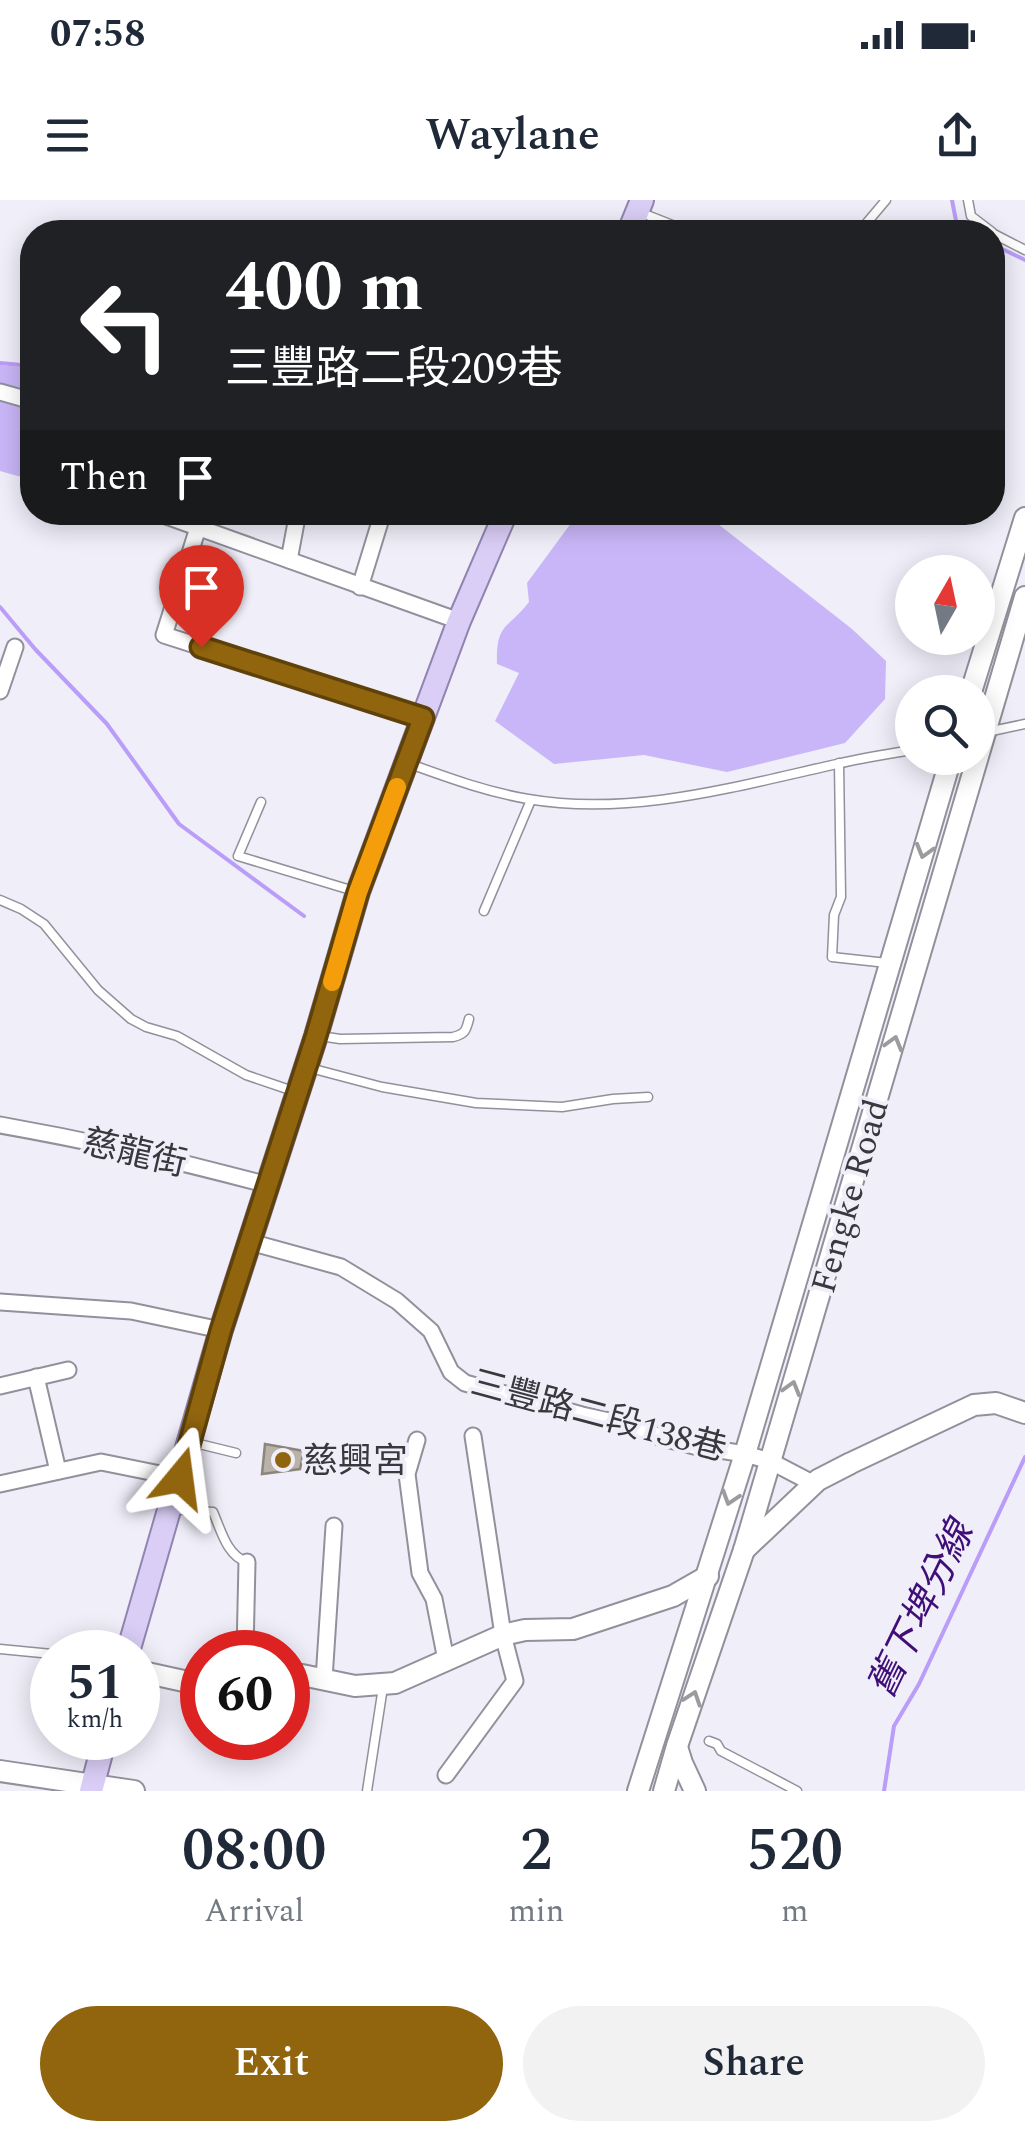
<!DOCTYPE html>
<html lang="en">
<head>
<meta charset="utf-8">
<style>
  :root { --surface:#fff; --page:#f2f2f3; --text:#1f2937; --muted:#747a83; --accent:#91650e }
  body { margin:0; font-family:Spectral,"Noto Sans TC",serif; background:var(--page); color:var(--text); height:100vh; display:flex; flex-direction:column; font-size:38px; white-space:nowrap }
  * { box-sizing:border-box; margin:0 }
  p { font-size:32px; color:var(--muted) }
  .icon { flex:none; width:55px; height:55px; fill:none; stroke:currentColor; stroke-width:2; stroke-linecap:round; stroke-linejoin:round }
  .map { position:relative; height:1591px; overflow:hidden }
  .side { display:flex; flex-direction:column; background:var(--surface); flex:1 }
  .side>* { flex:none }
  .hud { position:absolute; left:20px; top:20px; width:985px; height:305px; border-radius:40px; box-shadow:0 5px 25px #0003; background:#202124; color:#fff; overflow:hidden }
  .needle { width:65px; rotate:9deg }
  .buttons { position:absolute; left:895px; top:355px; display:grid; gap:20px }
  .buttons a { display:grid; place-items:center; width:100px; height:100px; border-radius:50%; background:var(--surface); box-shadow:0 5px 25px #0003; font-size:50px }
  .speed { position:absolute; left:30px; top:1430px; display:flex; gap:20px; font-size:50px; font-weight:700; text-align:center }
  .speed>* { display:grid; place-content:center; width:130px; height:130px; border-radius:50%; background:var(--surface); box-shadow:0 5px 25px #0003; line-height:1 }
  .speed small { font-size:25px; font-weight:400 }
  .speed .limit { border:15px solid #d22; background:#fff; color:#111 }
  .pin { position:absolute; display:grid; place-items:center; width:85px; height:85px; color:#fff; margin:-102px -42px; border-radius:50% 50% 50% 0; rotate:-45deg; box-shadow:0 0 10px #0007 }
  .pin .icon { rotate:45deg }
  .me { position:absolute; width:110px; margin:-55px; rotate:16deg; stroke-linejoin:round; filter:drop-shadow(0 0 8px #0008) }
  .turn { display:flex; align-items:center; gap:35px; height:210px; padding:0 40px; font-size:45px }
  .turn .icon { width:130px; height:130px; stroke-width:2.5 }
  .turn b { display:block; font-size:70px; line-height:85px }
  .then { display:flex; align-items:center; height:95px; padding:0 40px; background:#0003; gap:20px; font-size:38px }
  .eta { display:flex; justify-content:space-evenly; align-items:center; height:170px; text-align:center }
  .eta b { font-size:60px; font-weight:600; line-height:70px }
  .primary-button { display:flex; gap:20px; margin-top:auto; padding:20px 40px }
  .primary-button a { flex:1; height:115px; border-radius:60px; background:var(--accent); color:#fff; font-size:40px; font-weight:600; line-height:115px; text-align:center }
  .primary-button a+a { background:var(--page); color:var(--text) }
  .status { display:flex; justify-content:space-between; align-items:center; height:70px; padding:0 50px; background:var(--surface); direction:ltr }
  .status svg { height:28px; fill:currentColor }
  header { display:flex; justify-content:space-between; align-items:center; height:130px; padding:0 40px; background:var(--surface); font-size:45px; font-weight:600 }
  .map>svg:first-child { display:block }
  .green { fill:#c9b6f8 }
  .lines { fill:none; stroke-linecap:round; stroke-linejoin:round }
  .stream { stroke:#ba9df8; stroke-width:4 }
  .building { fill:#b8b2a8; stroke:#8b857c; stroke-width:2.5 }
  .lane-casing { stroke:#92909a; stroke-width:11 }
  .street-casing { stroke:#92909a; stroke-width:19 }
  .secondary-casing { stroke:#92909a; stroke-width:24 }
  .primary-casing { stroke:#9184b1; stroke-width:26 }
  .lane { stroke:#fff; stroke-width:8 }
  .street { stroke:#fff; stroke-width:15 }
  .secondary { stroke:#fff; stroke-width:20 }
  .primary { stroke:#dacef6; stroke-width:22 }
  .oneway { stroke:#9c9c9e }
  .route-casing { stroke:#5e4209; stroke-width:25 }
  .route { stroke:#91650e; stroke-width:18 }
  .slow { stroke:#f59e0b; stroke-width:18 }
  .poi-dot { fill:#91650e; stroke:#f0eef9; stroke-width:4 }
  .labels { text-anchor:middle; stroke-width:8; stroke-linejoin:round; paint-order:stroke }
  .street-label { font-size:35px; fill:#39383d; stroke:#f0eef9 }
  .poi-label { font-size:35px; fill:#39383d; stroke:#f0eef9; text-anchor:start }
  .water-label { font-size:38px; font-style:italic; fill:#400e78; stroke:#f0eef9 }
</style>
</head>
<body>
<div class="status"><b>07:58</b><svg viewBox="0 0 49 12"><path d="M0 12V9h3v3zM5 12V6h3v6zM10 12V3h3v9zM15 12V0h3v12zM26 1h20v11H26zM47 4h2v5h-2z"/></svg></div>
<header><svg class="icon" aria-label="menu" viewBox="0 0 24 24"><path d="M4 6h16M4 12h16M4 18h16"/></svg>Waylane<svg class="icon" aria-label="share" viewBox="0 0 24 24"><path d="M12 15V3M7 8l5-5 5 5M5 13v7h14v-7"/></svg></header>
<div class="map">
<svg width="1025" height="1591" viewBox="0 0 1025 1591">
  <rect width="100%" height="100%" fill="#f0eef9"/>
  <g class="green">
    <path d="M0 165 32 168V280L0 271Z"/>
    <path d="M584 312 704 313 852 429 886 461 885 499 845 543 727 572 644 555 554 564 495 521 519 473 497 464C496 423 507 430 529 402L527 383 577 315Z"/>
  </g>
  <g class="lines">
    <g class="stream">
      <path d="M952 0 957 26 970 32"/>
      <path d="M992 44 1025 60"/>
      <path d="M0 163 32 166"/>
      <path d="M0 407 35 449 107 524 179 624 304 716"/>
      <path d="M884 1591 894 1526 919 1484 1025 1257"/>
    </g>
  </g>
  <path class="building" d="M265 1244 304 1251 300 1269 262 1274Z"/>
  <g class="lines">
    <g class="lane-casing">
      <g id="lane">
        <path d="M968 0 971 16 992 32"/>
        <path d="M642 13 690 32"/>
        <path d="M859 32 886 0"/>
        <path d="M992 33 1025 50"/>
        <path d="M987 532 1025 524"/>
        <path d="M839 563 841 697 834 715 832 757 887 763"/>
        <path d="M410 564C449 578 487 592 528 599 632 617 737 586 837 564 862 558 887 554 912 550"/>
        <path d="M261 602 238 656 354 691"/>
        <path d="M0 700 21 709 44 724 98 790 131 819 146 827 177 836 246 875 296 892"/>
        <path d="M484 711 531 600"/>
        <path d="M320 836 340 839 453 837C465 834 466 831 469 819"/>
        <path d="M310 868 382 887 476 903 562 907 613 899 648 897"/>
        <path d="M191 1242 236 1253"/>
        <path d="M172 1309 213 1312C221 1330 227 1356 247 1362"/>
        <path d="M0 1449 52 1454"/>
        <path d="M709 1541 717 1544 721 1551 797 1591"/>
        <path d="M367 1591 383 1487"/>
      </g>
    </g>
    <g class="street-casing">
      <g id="street">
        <path d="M0 192 32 201"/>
        <path d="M155 312 459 421"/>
        <path d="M203 312 164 435 423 518"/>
        <path d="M289 360 298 312"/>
        <path d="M360 387 383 312"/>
        <path d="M0 491 15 447"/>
        <path d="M0 925C91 941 179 961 268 985"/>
        <path d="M250 1042 341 1067 397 1101 431 1131 451 1172 465 1183 582 1215 637 1227 662 1238 694 1246 745 1254 770 1261 814 1284"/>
        <path d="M0 1102 131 1111 221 1130"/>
        <path d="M36 1177 58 1271"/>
        <path d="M0 1186 68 1170"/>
        <path d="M417 1240 407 1274 420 1373 434 1399 446 1460"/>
        <path d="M0 1284 101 1262 180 1278"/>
        <path d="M245 1452 247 1362"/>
        <path d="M324 1479 334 1326"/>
        <path d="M446 1575 515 1481 503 1435 473 1236"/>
      </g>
    </g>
    <g class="secondary-casing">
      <g id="secondary">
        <path d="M971 492 1025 318"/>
        <path d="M744 1350 818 1280 851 1263 974 1205 996 1203 1025 1213"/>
        <path d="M138 1471 202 1485"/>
        <path d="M288 1474 302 1475 355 1486 395 1483 503 1435 525 1430 573 1429 673 1396 708 1376"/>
        <path d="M677 1547 682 1563 695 1591"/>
        <path d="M0 1571 134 1591"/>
        <path d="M638 1591 745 1254 951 558"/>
        <path d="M664 1591 677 1546 744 1350 1025 397"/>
      </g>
    </g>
    <g class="primary-casing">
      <g id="primary">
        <path d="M629 32 642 0"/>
        <path d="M128 1452 221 1130 316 836 358 692 459 421 506 312"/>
        <path d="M91 1591 105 1538"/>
      </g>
    </g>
    <use href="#lane" class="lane"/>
    <use href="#street" class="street"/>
    <use href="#secondary" class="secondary"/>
    <use href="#primary" class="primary"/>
  </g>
  <defs><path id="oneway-chevron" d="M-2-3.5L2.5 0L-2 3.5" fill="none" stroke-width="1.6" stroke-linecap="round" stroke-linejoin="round" transform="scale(2.5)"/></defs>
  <g class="oneway">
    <use href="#oneway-chevron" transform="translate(924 651) rotate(106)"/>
    <use href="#oneway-chevron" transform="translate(894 843) rotate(-74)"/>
    <use href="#oneway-chevron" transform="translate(792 1188) rotate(-74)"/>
    <use href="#oneway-chevron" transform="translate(730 1298) rotate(108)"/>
    <use href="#oneway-chevron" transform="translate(693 1498) rotate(-71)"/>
  </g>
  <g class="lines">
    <g class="route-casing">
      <path id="route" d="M180 1278 221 1130 316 836 358 692 423 518 201 447"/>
    </g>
    <use href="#route" class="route"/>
    <path class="slow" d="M332 782 358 692 397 587"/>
  </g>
  <circle class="poi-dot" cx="283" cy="1260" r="10"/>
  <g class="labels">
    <g class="street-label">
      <text transform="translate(135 952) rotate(13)" y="12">慈龍街</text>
      <text transform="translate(849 996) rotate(-74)" y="12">Fengke Road</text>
      <text transform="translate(599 1215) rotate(15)" y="12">三豐路二段138巷</text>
    </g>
    <g class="poi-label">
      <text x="303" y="1272">慈興宮</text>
    </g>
    <g class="water-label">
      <text transform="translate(920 1409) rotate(-64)" y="13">舊下埤分線</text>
    </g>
  </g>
</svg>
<div class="buttons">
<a><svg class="needle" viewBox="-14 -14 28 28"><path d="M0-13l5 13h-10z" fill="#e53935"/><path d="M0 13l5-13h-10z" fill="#747a83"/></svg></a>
<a><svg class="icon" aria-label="search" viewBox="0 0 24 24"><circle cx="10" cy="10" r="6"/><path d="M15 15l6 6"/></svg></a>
</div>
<div class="speed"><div>51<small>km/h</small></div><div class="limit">60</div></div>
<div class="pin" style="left:201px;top:447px;background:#d93025"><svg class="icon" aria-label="arrive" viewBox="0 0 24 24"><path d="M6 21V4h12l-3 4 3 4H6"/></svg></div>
<svg class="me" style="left:180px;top:1278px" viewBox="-20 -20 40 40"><path d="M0-17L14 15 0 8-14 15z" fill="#91650e" stroke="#fff" stroke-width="4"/></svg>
<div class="hud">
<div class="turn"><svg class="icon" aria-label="left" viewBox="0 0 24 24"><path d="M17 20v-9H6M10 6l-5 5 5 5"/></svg><div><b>400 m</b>三豐路二段209巷</div></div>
<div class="then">Then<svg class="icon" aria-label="arrive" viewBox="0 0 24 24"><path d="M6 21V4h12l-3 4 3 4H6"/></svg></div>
</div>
</div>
<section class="side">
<div class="eta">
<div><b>08:00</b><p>Arrival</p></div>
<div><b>2</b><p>min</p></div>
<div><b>520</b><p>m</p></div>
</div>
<div class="primary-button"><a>Exit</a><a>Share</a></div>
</section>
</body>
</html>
